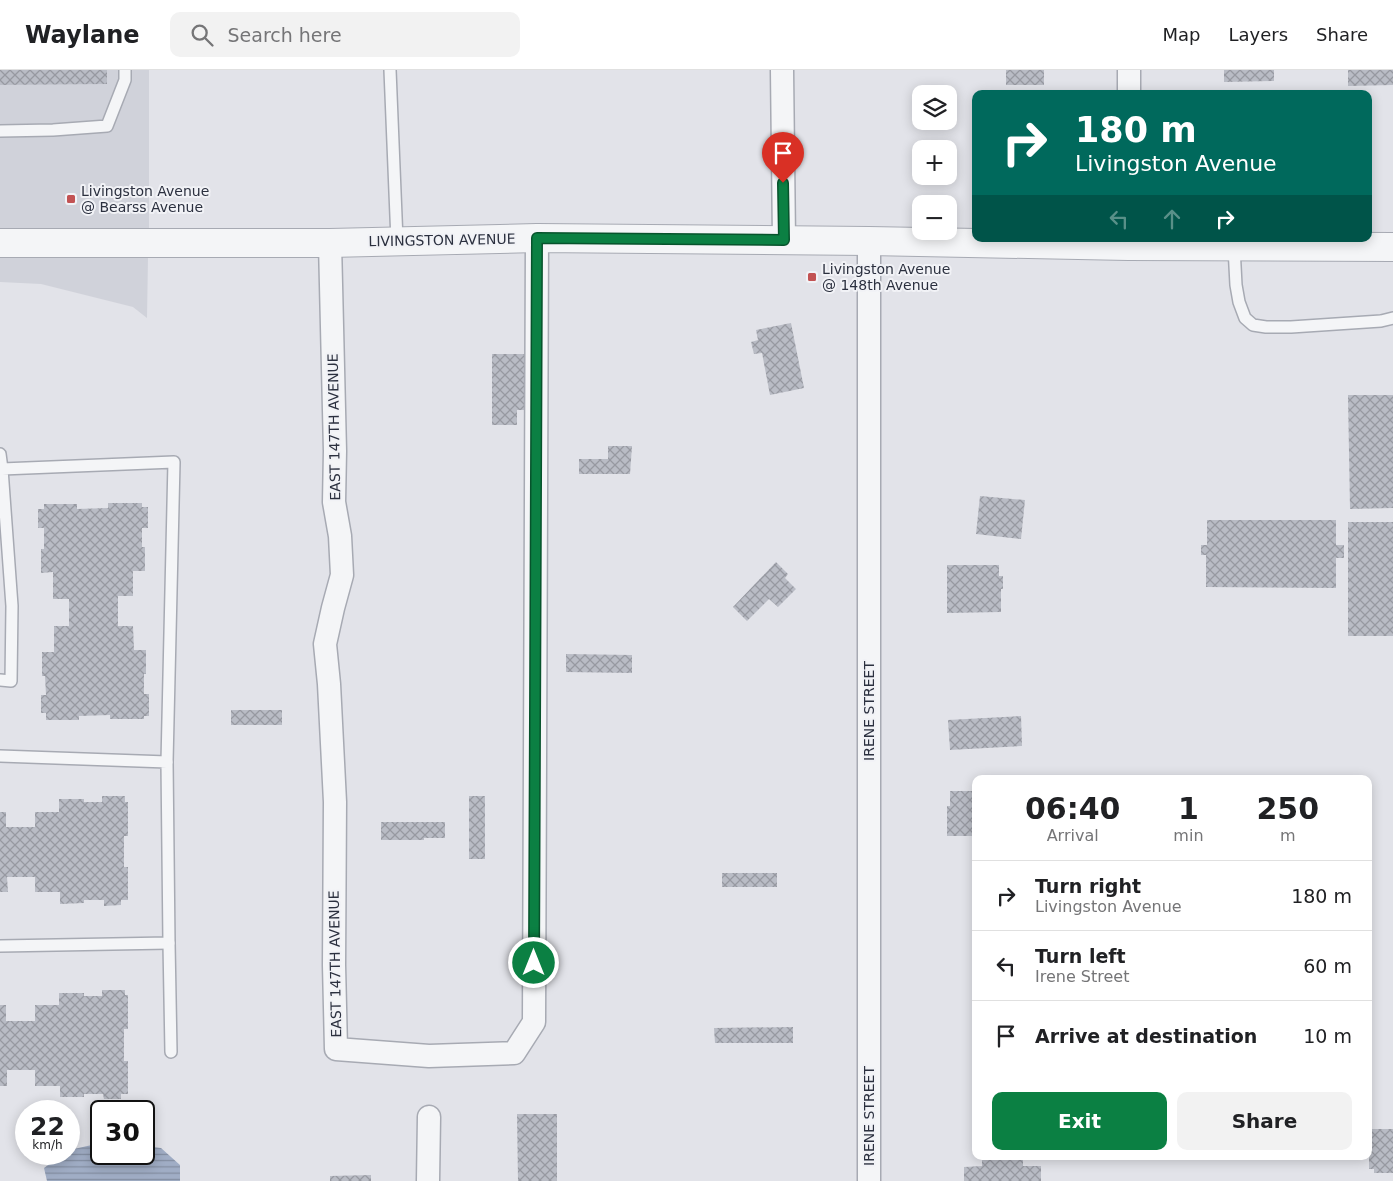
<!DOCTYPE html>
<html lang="en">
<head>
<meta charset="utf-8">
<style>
  :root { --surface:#fff; --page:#f2f2f2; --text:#202124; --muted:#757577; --line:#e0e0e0; --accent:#0b8043 }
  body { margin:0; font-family:"DejaVu Sans",sans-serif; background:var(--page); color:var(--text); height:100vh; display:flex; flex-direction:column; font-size:19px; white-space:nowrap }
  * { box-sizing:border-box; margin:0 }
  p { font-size:16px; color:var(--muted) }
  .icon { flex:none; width:28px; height:28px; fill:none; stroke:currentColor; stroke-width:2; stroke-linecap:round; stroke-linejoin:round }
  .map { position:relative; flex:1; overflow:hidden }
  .panel { position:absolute; left:972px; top:705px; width:400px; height:385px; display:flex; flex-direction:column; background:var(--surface); border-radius:10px; box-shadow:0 2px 12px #0003 }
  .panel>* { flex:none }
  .banner { position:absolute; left:972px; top:20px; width:400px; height:152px; border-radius:10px; box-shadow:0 2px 12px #0003; background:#00695c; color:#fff; overflow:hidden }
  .fabs { position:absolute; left:912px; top:15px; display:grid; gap:10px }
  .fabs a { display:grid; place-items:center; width:45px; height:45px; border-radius:10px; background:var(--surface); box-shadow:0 2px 12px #0003; font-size:25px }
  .speed { position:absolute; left:15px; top:1030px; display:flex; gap:10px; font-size:25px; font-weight:700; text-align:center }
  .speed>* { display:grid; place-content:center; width:65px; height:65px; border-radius:50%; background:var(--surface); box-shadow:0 2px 12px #0003; line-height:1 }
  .speed small { font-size:12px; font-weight:400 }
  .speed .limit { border:2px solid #111; border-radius:8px; background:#fff; color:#111 }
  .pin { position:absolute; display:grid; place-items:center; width:42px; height:42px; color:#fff; margin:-51px -21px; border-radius:50% 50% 50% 0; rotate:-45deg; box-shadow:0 0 5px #0007 }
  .pin .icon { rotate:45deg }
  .me { position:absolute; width:55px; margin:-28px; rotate:0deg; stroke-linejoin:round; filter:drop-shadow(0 0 4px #0008) }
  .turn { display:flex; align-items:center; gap:18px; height:105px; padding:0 20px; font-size:22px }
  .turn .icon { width:65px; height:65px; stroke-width:2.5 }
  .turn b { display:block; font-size:35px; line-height:42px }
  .lanes { display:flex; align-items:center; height:48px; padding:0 20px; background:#0003; justify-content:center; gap:25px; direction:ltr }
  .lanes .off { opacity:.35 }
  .eta { display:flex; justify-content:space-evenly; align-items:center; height:85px; text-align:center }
  .eta b { font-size:30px; font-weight:700; line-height:35px }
  .action { display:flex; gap:10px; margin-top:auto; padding:10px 20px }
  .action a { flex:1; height:58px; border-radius:10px; background:var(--accent); color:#fff; font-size:20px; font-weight:700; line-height:58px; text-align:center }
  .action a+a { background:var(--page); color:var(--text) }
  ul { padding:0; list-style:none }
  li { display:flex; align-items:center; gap:15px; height:70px; padding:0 20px; border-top:1px solid var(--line) }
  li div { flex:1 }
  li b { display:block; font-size:19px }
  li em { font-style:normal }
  header { display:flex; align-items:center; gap:30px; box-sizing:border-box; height:70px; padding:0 25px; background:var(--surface); border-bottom:1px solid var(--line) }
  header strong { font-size:24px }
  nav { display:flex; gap:28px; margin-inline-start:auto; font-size:18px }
  .search { width:350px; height:45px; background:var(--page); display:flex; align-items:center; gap:12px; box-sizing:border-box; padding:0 18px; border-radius:10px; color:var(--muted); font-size:19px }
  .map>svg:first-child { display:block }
  .built { fill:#d0d2da }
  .water { fill:url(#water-rules) }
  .building { fill:url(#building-cross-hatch) }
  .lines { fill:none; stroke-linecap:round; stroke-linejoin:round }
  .service-casing { stroke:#a7aab3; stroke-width:14 }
  .minor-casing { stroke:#a7aab3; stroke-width:25 }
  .tertiary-casing { stroke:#a7aab3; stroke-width:30 }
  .service { stroke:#f4f5f7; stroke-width:11 }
  .minor { stroke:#f4f5f7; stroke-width:22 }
  .tertiary { stroke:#f4f5f7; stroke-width:28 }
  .route-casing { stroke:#07532c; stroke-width:12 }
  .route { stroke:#0b8043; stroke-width:9 }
  .poi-dot { fill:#c25253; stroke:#f1f2f6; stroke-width:2 }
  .labels { text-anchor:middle; stroke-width:4; stroke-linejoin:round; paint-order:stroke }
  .poi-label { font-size:14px; fill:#2b303f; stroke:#f1f2f6; text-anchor:start }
  .street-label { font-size:14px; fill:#2b303f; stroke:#f1f2f6 }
</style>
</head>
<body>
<header>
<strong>Waylane</strong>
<div class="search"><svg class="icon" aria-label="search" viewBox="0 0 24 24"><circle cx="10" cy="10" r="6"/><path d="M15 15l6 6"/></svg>Search here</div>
<nav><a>Map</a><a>Layers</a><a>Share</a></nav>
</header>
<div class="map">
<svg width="1393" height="1111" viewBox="0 0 1393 1111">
  <defs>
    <pattern id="water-rules" width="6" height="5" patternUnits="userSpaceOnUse" patternTransform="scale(1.25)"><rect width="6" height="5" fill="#a0adc5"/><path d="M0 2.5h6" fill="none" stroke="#838da1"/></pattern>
    <pattern id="building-cross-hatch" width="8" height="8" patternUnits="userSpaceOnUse" patternTransform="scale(1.25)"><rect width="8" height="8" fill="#b9bcc5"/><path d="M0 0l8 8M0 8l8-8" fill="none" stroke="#9799a1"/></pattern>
  </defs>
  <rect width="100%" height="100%" fill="#e2e3e9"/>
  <g class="built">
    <rect x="0" y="0" width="149" height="159"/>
    <path d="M0 187H148L147 248 133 237 41 214 0 212Z"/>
  </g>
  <path class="water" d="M101 1073V1084H144V1076L161 1078 180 1095V1111H47L44 1098 63 1084H69V1080Z"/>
  <g class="building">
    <path d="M0 0H107V14L0 15Z"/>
    <rect x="1006" y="0" width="38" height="15"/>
    <path d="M1224 0H1274V11L1224 12Z"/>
    <path d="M1348 0H1393V15L1348 16Z"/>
    <path d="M791 253 804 318 770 325 762 283 754 284 751 272 758 270 756 260Z"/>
    <path d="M492 284H536V340H517V355H492Z"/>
    <path d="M1348 325H1393V438L1350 439Z"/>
    <path d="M608 376H632L630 404H579V389H608Z"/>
    <path d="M980 426 1025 430 1021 469 976 464Z"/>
    <path d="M108 433H142V437H148V458H142V477H145V501H133V526H118V556H133L134 580H146V604H144V624H149V646H144V649H110V645L79 646V650H46V643H41V625H46L45 606H42V582H54V556H69V529H53V502L41 503V479H44V458H38V439H44V434H77V439L108 438Z"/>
    <path d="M1207 450H1336V475H1344V488H1336V518L1206 517V485H1201V475H1207Z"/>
    <rect x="1348" y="452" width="45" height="114"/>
    <path d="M776 492 788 504 785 508 796 519 778 537 769 529 747 551 733 537Z"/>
    <path d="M947 495H999V506H1003V519H1001V542L947 543Z"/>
    <path d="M566 584 632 585V603L566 602Z"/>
    <rect x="231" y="640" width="51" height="15"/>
    <path d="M1021 646 1022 676 950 680 948 650Z"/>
    <path d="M950 721H976V766H947V736H950Z"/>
    <path d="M102 726H125V732H128V766H124V797H128V830H121V835L104 836V830H84V833L60 834V822H35V807H7L8 822H0V742H6V757H35V742H59V729H84V732H102Z"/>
    <rect x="469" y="726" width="16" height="63"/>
    <path d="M381 752H445V768H424V770H381Z"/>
    <rect x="722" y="803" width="55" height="14"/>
    <path d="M102 920H125V925H128V959H124V991H128V1024H121V1029H104L103 1024H84V1027H60V1016H35V1000H7V1016H0V935H6V951H35V935H59V923H84V926H102Z"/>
    <path d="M793 957V973H715L714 958Z"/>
    <path d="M517 1044H557V1111H518Z"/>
    <path d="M1369 1059H1393V1103H1374V1099H1369Z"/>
    <path d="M1023 1086V1096H1041V1111H964V1097L982 1096V1087Z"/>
    <path d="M371 1105V1111H330V1106Z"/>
  </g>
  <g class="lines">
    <g class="service-casing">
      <g id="service">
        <path d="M390 0 397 171"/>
        <path d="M0 61 53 60 107 56 125 10V0"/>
        <path d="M1234 177 1236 215 1239 232 1245 248 1253 255 1266 257H1291L1381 251 1393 248"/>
        <path d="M0 384 2 399"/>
        <path d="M0 610 11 611 12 536 2 399 174 392 167 692"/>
        <path d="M0 686 167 692 169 873 0 876"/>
        <path d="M169 873 171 982"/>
      </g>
    </g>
    <g class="minor-casing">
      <g id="minor">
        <path d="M782 0 784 170"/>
        <path d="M1129 24V0"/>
        <path d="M869 171V1111"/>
        <path d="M330 173 335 381 334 432 340 466 342 505 333 538 325 574 329 614 335 732 334 895 336 979 429 986 514 983 534 952 537 168"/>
        <path d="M428 1111 429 1047"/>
      </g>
    </g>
    <g class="tertiary-casing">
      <path id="tertiary" d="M0 173H330L537 168 869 171 1128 176 1393 177"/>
    </g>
    <use href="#service" class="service"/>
    <use href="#minor" class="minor"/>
    <use href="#tertiary" class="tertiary"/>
  </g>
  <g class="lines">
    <g class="route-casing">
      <path id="route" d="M534 893 537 168 784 170 783 113"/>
    </g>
    <use href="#route" class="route"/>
  </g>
  <g class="poi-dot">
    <rect x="66" y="124" width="10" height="10" rx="2.5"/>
    <rect x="807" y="202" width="10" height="10" rx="2.5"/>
  </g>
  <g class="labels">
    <g class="poi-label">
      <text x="81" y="126">Livingston Avenue<tspan x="81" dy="16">@ Bearss Avenue</tspan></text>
      <text x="822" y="204">Livingston Avenue<tspan x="822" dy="16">@ 148th Avenue</tspan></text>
    </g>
    <g class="street-label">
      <text transform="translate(442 170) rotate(-1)" y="5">LIVINGSTON AVENUE</text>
      <text transform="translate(334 357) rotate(-91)" y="5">EAST 147TH AVENUE</text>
      <text transform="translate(869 641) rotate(-90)" y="5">IRENE STREET</text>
      <text transform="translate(335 894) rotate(-91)" y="5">EAST 147TH AVENUE</text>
      <text transform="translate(869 1046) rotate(-90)" y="5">IRENE STREET</text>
    </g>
  </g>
</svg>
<div class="fabs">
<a><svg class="icon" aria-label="layers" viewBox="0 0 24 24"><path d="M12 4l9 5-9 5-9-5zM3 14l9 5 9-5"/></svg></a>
<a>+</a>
<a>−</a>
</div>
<div class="speed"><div>22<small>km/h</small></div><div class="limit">30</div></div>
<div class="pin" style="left:783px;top:113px;background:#d93025"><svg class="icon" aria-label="arrive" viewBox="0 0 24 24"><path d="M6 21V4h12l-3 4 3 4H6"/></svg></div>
<svg class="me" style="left:534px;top:893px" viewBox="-20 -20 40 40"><circle r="17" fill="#0b8043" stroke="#fff" stroke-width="3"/><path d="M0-11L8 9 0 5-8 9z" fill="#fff"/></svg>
<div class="banner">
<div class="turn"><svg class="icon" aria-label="right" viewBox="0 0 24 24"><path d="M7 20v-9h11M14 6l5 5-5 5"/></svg><div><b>180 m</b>Livingston Avenue</div></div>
<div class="lanes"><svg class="icon off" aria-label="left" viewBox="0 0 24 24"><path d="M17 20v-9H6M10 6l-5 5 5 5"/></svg><svg class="icon off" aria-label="ahead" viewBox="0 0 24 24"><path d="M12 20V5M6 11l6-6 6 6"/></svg><svg class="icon" aria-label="right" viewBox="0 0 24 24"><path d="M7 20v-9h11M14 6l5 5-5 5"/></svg></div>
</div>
<section class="panel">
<div class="eta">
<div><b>06:40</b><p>Arrival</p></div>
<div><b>1</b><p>min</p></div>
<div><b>250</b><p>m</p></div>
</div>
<ul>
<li><svg class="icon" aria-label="right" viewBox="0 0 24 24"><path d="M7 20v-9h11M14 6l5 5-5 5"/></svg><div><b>Turn right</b><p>Livingston Avenue</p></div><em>180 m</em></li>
<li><svg class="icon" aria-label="left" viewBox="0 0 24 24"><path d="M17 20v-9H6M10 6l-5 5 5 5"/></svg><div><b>Turn left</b><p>Irene Street</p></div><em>60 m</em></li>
<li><svg class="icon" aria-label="arrive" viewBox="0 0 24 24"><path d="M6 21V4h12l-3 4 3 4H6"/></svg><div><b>Arrive at destination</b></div><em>10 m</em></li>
</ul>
<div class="action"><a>Exit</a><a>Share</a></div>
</section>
</div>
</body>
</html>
